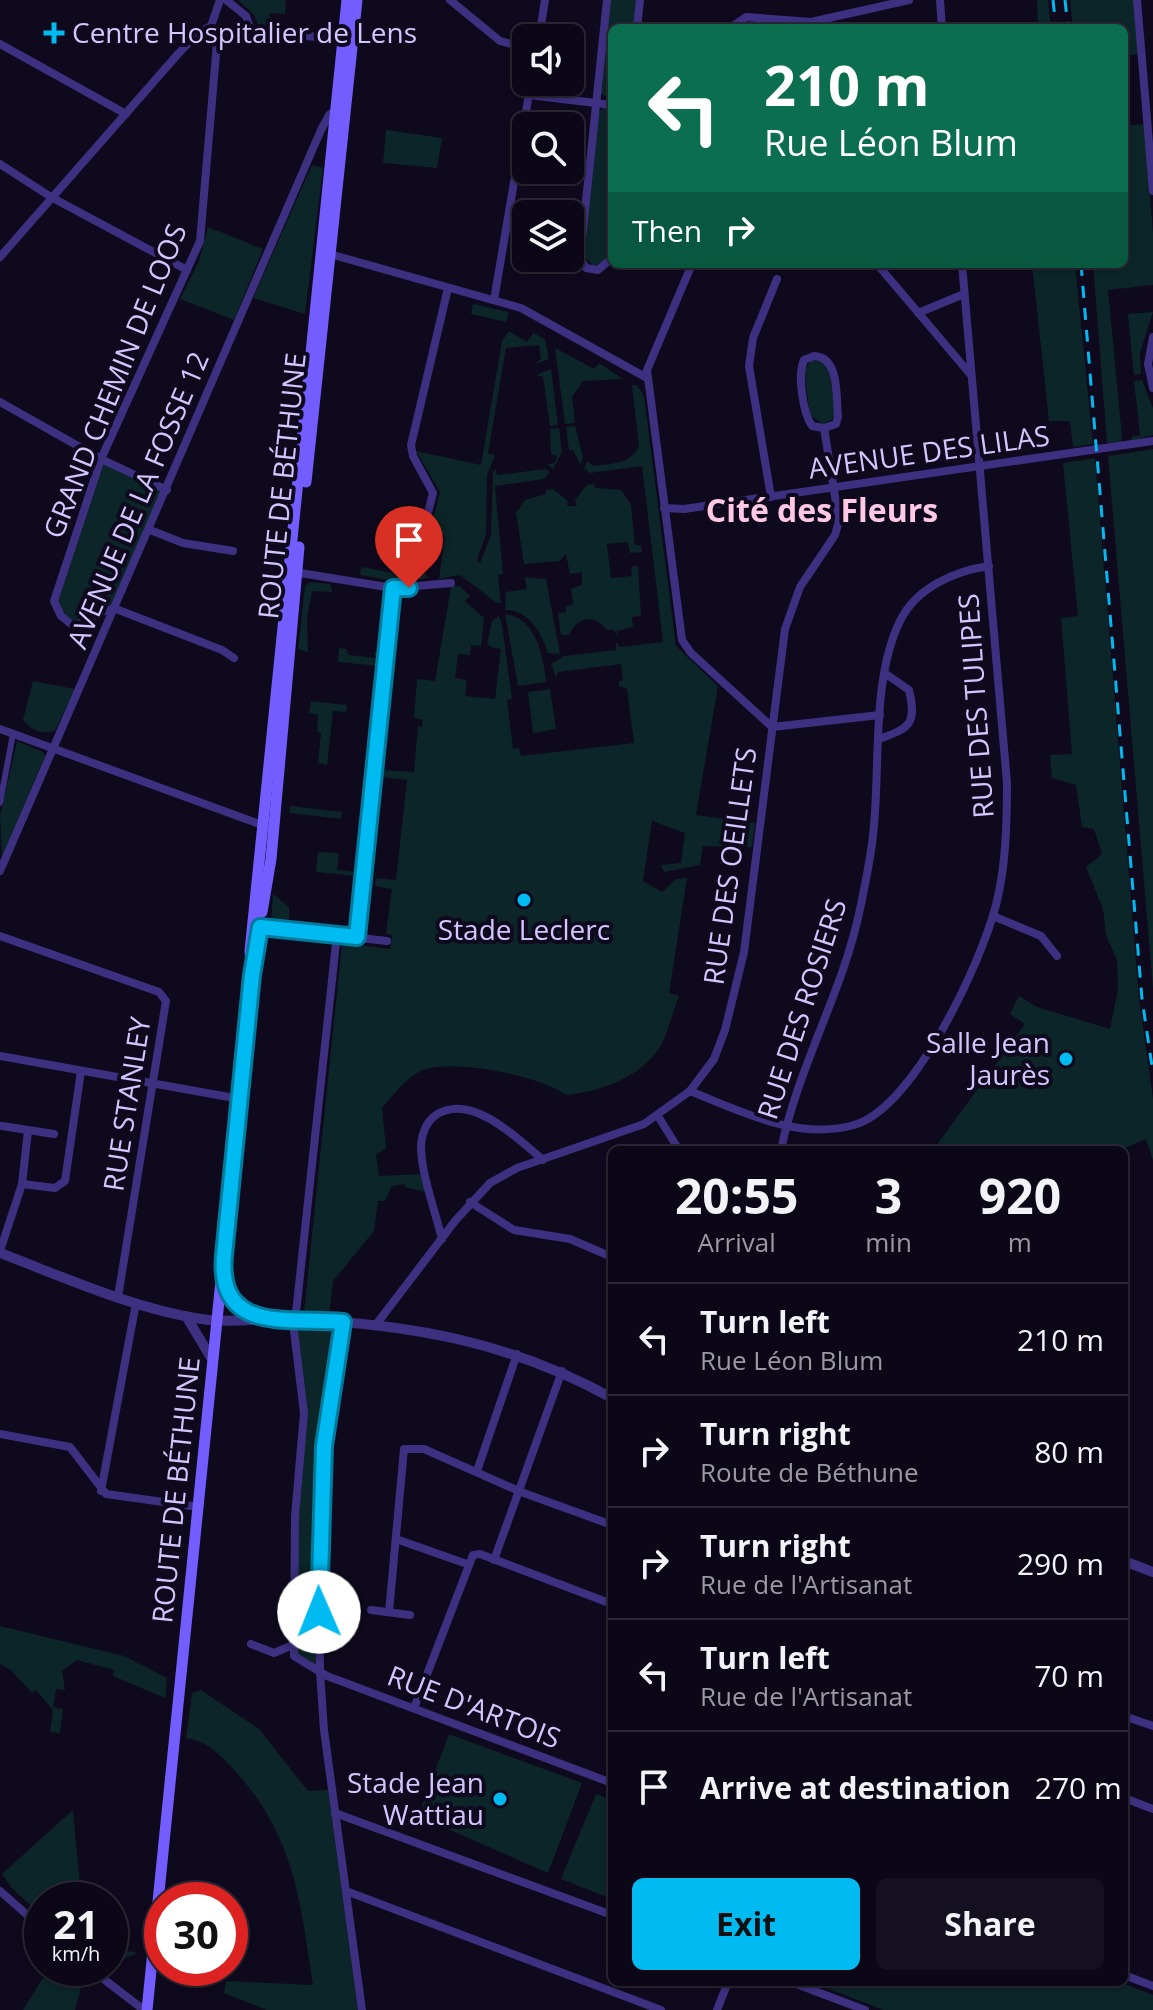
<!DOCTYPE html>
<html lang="en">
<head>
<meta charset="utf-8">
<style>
  :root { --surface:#0b0716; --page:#14101f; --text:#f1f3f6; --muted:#9a99a1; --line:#2b2835; --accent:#00bbf1 }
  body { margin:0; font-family:"Open Sans",sans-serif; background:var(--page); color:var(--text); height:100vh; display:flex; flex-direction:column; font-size:30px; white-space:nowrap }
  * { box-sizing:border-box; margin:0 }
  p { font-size:26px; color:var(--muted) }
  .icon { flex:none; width:44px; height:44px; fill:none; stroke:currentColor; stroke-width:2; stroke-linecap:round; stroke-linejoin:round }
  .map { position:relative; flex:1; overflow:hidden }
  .details { position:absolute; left:608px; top:1146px; width:520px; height:840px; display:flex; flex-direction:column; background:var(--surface); border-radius:12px; box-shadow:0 2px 6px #0004,0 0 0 2px var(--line) }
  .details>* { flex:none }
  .guide { position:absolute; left:608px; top:24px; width:520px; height:244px; border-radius:12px; box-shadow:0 2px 6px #0004,0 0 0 2px var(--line); background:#0b6e4f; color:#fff; overflow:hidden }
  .tools { position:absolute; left:512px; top:24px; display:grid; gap:16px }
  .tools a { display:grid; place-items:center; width:72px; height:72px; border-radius:12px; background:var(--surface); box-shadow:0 2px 6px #0004,0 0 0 2px var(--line); font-size:40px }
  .speed { position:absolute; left:24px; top:1882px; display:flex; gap:16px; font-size:40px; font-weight:700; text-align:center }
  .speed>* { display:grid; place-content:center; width:104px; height:104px; border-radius:50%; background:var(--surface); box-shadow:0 2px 6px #0004,0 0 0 2px var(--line); line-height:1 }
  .speed small { font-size:20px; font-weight:400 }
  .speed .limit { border:12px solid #d22; background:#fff; color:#111 }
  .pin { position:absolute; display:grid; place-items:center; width:68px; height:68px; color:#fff; margin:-82px -34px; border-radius:50% 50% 50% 0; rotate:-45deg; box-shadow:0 0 8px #0007 }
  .pin .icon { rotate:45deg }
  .me { position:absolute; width:88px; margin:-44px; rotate:359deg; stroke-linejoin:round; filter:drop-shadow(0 0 6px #0008) }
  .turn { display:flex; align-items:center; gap:28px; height:168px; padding:0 24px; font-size:36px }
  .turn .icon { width:104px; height:104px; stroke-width:2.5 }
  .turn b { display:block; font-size:56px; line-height:68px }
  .then { display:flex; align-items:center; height:76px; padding:0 24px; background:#0003; gap:16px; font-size:30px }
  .eta { display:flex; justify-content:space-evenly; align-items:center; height:136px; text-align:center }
  .eta b { font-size:48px; font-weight:700; line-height:56px }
  .action { display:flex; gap:16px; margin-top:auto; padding:16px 24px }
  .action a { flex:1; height:92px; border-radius:12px; background:var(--accent); color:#111; font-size:32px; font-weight:700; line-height:92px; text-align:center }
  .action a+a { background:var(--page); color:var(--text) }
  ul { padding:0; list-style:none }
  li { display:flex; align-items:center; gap:24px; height:112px; padding:0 24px; border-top:2px solid var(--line) }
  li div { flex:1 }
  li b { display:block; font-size:30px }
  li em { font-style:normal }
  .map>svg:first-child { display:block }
  .green { fill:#0c2528 }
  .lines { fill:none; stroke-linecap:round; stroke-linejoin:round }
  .pedestrian { stroke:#3d3081; stroke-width:6 }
  .minor { stroke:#3d3081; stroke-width:8 }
  .tertiary { stroke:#3d3081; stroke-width:10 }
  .secondary { stroke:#745dff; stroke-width:11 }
  .rail { stroke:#00bbf1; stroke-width:3; stroke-dasharray:12 10; stroke-linecap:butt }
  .route-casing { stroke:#007a9d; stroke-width:20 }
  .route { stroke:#00bbf1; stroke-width:14 }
  .poi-dot { fill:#00bbf1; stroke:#0f091d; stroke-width:3 }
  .labels { text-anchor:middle; stroke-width:8; stroke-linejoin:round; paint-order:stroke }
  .poi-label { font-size:28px; fill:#d3c6ff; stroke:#0f091d; text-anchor:end }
  .street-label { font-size:28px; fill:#d3c6ff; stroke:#0f091d }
  .quarter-label { font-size:32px; font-weight:bold; fill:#ffc8e4; stroke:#0f091d }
</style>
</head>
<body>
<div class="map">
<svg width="1153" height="2010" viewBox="0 0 1153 2010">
  <rect width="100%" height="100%" fill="#0f091d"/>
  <g class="green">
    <path d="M238 0H286L285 14 269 13 273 27H259L254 15Z"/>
    <path d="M610 0H637L634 28H612V99L600 94Z"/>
    <path d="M1037 0H1048L1051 28H1001L1038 23Z"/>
    <path d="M1070 0H1135L1140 54 1124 56V28H1073Z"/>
    <path d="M603 108 612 109C612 145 620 232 605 262L593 266 582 254 598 113Z"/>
    <path d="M1144 124 1153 233V285L1108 290 1122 437 1121 442 1107 443 1093 264H1124V126Z"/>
    <path d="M386 130 442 138 437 168 383 163Z"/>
    <path d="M312 165 323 168 305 314 253 298Z"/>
    <path d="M208 227 263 249 234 320 180 299 199 261Z"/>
    <path d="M1032 264H1075L1093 444 1073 447 1070 421H1049Z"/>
    <path d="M473 304 509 312 506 322 471 314Z"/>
    <path d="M1153 312 1140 353 1141 374 1134 375 1128 314Z"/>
    <path d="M509 331 527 342 533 333 545 339 549 359 535 364 541 359 539 345 506 348 488 453 495 455 487 475 486 534 477 560 480 563 491 535 493 472 496 469 497 475 546 469 550 472 544 479 495 486 503 574 498 575 501 603H497L460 575 439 579 445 536 441 534 424 572 428 578 417 580 440 492 416 451 481 465 502 341Z"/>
    <path d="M555 348 594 369 599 363 623 379 583 381 572 397 575 423 565 424Z"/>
    <path d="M819 359 829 368 835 412 833 419 823 424 810 415 804 371 811 361Z"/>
    <path d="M551 369 558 425 550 426 543 377 536 375Z"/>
    <path d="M1142 380 1153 408V435L1131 441 1132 436 1140 435 1134 381Z"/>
    <path d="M632 385H637L644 396 676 646 718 686 696 815 755 823 752 847 703 846 700 865 664 872 661 865 681 863 685 833 652 821 643 881 662 892 676 879 687 878 669 993 679 996C672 1013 667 1040 655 1054 634 1080 597 1092 566 1095 540 1076 453 1058 423 1070 406 1078 394 1094 382 1108L386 1148 376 1155 379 1176 421 1174 425 1192 405 1187V1184L392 1186 385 1201H378L374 1231 333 1281 329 1315 304 1313 342 943 390 949 392 935 386 934 392 889 375 886 376 878 396 880 407 780 381 777 382 770 414 772 418 726 422 727 423 720 414 718 417 679 435 681 451 587 460 586 470 596 465 601 484 618 481 646 471 645 470 655 458 654 455 678 467 680 465 696 495 699 501 649 491 647 487 643 492 621 499 616 502 625 512 699 507 700 513 749 519 748 521 756 634 743 627 689 619 686V681L623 680 621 664 558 672 556 677 551 664 564 656 616 650V642L620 647 663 642 642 466 590 473 584 468 587 461 594 466C614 463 631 464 639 446Z"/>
    <path d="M575 426 583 458 580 464 573 450H569L566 427Z"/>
    <path d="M559 428 562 452 553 469 547 464 555 463 557 456 551 454 550 429Z"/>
    <path d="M1153 449V988L1108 456Z"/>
    <path d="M1095 458 1139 999 1153 1099V1160L1146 1139 1120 1150H933L1025 1024 1010 1014 1019 996 1037 1007 1110 1029 1118 989 1117 960 1106 935 1103 909 1086 867 1102 854 1094 829 1082 827 1076 785 1052 778 1050 755 1072 754 1061 618 1078 616 1063 463Z"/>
    <path d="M101 459 167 490 110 608 80 625 65 615 57 600Z"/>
    <path d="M594 484 595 488 621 490 631 505 635 545H641L642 552 630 553 628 542 607 544 611 578 632 576 631 567 638 566 641 616 632 617 633 627 617 631 618 637 614 630H607C595 614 577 616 569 635H561L558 613 566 612V606L573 605 571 589 582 585V572L570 574 566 554 559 561 524 564 516 513 525 500 546 494V490L553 489 568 501 567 506H577L575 500 587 485Z"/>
    <path d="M361 567 405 575 401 582 360 575Z"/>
    <path d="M525 577 546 579 560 654 548 653C541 633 529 610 505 610L506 592 527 589Z"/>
    <path d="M310 582 330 584 332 589 331 592 312 591 307 618 308 652 298 649 305 586Z"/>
    <path d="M505 614C537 619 543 656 546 682L518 686Z"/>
    <path d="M339 648 346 649 349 655 376 658 374 652 379 651 380 666 338 662Z"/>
    <path d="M33 681 75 689 55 731C42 735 31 730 23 720Z"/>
    <path d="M550 689 556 729 533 733 528 692Z"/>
    <path d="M311 701 347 705 346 712 333 711 327 765 318 763 321 733 317 732 318 715 309 713Z"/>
    <path d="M17 741 43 752 45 756 2 857 0 816Z"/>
    <path d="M290 806 342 812 341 819 289 813Z"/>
    <path d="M318 852 339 853 337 870 356 872V876L316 872Z"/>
    <path d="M273 894 289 907V924L271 922Z"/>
    <path d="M295 1327 342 1330 324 1446 321 1665 312 1668 301 1664 292 1638 304 1413Z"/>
    <path d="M0 1626 124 1656 167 1678 165 1698 113 1676 114 1670 77 1660 62 1671 65 1690 56 1689 53 1707 63 1709 60 1733 50 1732 53 1710 36 1690 32 1693 11 1670 0 1664Z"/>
    <path d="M201 1690 259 1729 308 1791 328 1790 358 2010H267L224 1993 226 1981 313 1985C300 1901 295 1837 235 1771 220 1755 208 1741 186 1738L192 1693Z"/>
    <path d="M449 1734 582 1783 548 1873 418 1816Z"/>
    <path d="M596 1794 612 1800V1899L561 1879Z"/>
    <path d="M73 1810 80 1885 86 1900H42V1916L12 1888 2 1874Z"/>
    <path d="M110 1948 137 1953 110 1965Z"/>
    <path d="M49 1968H79L85 1973 75 2010H23Z"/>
    <path d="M810 1982H1120L1153 1995V2010H884Z"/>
  </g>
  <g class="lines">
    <path class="pedestrian" d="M0 803 13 734"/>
    <g class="minor">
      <path d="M226 0 246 16 252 33"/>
      <path d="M450 0 500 41 526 48"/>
      <path d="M607 0 580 258 586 268 598 270 610 260 612 249"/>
      <path d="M940 0 942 28"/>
      <path d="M1137 0 1153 191"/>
      <path d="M211 26 220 0"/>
      <path d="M637 28 640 0"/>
      <path d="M730 28 746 17 811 22 909 0"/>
      <path d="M215 29 230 33 348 38"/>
      <path d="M218 31 200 241 101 459 54 601 61 616 72 625C88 624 98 609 116 609L222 650 234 658"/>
      <path d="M539 38 545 0"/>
      <path d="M0 44 126 114"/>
      <path d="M529 95 612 105"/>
      <path d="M0 164 51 197 187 270"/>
      <path d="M326 253 521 308 647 378"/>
      <path d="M0 257 178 54 199 32 211 26"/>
      <path d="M692 264 647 370 682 640 691 653 772 727 880 715"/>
      <path d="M877 264 971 375"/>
      <path d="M494 300 531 82"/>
      <path d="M918 313 964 294"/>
      <path d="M1153 337 1148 364 1153 388"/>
      <path d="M814 356C840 357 836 397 838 417L836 424 824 428 812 426C803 413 797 375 804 360Z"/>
      <path d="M0 402 101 459 167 490"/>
      <path d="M771 497 749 366 753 338 777 279"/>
      <path d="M664 508 684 509 1153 441"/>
      <path d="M150 530 183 543 233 551"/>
      <path d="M294 572 393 588 451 583"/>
      <path d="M409 588 433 493 413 456 411 445 448 288"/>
      <path d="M0 729 265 826"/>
      <path d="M879 739C910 728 917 724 909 690L886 674"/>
      <path d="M0 871 321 130 329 115 337 109"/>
      <path d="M993 916 1041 936 1057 956"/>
      <path d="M253 926 387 941"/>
      <path d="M337 934 294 1331 304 1413 295 1516 294 1656 327 1676 612 1783"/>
      <path d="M0 936 159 992 166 1001 118 1297"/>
      <path d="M357 937 393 588"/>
      <path d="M0 1056 240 1099"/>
      <path d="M690 1091C740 1111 798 1141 854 1125 914 1108 981 963 996 905 1006 866 1007 823 1007 783L962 264"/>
      <path d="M658 1116 679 1150"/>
      <path d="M2 1126 54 1134"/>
      <path d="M781 1150C798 1066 843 992 860 909 866 881 872 853 874 825 880 762 872 678 900 621 916 588 954 571 989 566"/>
      <path d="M22 1184 55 1188 65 1181 81 1071"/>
      <path d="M470 1202 514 1230 570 1239 612 1257"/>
      <path d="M442 1239C435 1210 422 1177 421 1148 421 1135 426 1122 436 1115 471 1092 517 1138 543 1160"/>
      <path d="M0 1251 22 1184 28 1131"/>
      <path d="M343 1322 324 1446 319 1522 320 1672 324 1730 362 2010"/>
      <path d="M375 1326 455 1221 490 1183 517 1168 644 1124 690 1091 714 1059 725 1030 744 952 785 629 800 587 835 535 839 521 824 428"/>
      <path d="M0 1434 70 1447 106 1494 199 1507"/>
      <path d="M477 1471 517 1354"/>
      <path d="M101 1491 136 1303"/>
      <path d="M396 1539 467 1564"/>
      <path d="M494 1560 562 1371"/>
      <path d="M371 1610 410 1615"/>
      <path d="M389 1612 404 1449H424L521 1492 612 1525"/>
      <path d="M251 1644 274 1653 293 1645"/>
      <path d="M414 1708 473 1555 480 1554 612 1604"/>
      <path d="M1124 1716 1153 1726"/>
      <path d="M1124 1798 1153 1809"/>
      <path d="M335 1813 612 1915"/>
      <path d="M0 1891 42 1928"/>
      <path d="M346 1891 661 2010"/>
      <path d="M89 1968 144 2010"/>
      <path d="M1124 1975 1153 1986"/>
      <path d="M791 1982 865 2010"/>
      <path d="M717 2010 728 1982"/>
    </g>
    <g class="tertiary">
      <path d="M0 1253C66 1278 132 1308 201 1319 234 1324 265 1317 298 1319 414 1325 510 1342 612 1398"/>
      <path d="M222 1278 234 1305 260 1316"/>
      <path d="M186 1316 213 1361"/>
      <path d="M1124 1561 1153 1572"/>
    </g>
    <g class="secondary">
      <path d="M306 482 357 0"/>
      <path d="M262 912 271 859 299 547"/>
      <path d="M147 2010 252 975 250 951 347 0"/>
    </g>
    <g class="rail">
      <path d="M1053 0 1056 28"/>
      <path d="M1065 0 1068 28"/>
      <path d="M1081 264 1142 999 1153 1073"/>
    </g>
  </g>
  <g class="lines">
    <g class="route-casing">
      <path id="route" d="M319 1612 324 1446 343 1322C287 1317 217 1334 224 1255L252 975 260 927 357 937 393 588H409"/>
    </g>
    <use href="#route" class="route"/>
  </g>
  <g class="poi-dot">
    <path d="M50 21h8v8h8v8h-8v8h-8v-8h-8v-8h8z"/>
    <circle cx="524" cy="900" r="8"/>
    <circle cx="1066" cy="1059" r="8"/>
    <circle cx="500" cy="1799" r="8"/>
  </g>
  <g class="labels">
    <g class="poi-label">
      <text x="72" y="43" text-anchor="start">Centre Hospitalier de Lens</text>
      <text x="524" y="940" text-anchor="middle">Stade Leclerc</text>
      <text x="1050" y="1053">Salle Jean<tspan x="1050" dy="32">Jaurès</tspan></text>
      <text x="484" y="1793">Stade Jean<tspan x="484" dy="32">Wattiau</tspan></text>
    </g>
    <g class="street-label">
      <text transform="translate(115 381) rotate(-68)" y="10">GRAND CHEMIN DE LOOS</text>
      <text transform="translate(929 452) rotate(-8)" y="10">AVENUE DES LILAS</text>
      <text transform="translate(282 486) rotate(-84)" y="10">ROUTE DE BÉTHUNE</text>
      <text transform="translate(138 500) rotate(-67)" y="10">AVENUE DE LA FOSSE 12</text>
      <text transform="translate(976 706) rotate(-94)" y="10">RUE DES TULIPES</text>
      <text transform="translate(730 866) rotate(-82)" y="10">RUE DES OEILLETS</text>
      <text transform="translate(802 1009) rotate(-72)" y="10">RUE DES ROSIERS</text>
      <text transform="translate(127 1104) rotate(-81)" y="10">RUE STANLEY</text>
      <text transform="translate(176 1490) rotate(-84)" y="10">ROUTE DE BÉTHUNE</text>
      <text transform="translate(474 1707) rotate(21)" y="10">RUE D'ARTOIS</text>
    </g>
    <g class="quarter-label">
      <text x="822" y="522">Cité des Fleurs</text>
    </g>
  </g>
</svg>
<div class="tools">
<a><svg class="icon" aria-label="sound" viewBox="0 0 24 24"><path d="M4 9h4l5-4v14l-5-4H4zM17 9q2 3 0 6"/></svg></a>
<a><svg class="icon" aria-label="search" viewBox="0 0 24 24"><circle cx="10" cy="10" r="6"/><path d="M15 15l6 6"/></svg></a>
<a><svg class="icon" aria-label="layers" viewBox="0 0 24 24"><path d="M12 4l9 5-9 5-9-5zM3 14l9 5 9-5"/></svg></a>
</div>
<div class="speed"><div>21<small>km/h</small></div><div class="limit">30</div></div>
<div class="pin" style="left:409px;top:588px;background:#d93025"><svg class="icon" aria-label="arrive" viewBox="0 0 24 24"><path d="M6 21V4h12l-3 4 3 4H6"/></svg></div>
<svg class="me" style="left:319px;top:1612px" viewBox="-20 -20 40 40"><circle r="19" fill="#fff"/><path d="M0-13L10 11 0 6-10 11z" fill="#00bbf1"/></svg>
<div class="guide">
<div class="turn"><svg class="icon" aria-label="left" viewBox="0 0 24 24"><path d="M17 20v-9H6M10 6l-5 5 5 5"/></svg><div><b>210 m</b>Rue Léon Blum</div></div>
<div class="then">Then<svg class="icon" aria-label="right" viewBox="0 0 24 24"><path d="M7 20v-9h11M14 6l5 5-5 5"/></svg></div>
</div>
<section class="details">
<div class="eta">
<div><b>20:55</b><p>Arrival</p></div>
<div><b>3</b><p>min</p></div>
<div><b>920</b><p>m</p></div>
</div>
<ul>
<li><svg class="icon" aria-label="left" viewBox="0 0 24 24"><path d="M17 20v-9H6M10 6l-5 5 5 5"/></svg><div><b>Turn left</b><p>Rue Léon Blum</p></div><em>210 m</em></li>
<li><svg class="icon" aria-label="right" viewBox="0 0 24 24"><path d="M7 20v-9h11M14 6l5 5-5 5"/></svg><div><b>Turn right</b><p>Route de Béthune</p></div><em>80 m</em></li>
<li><svg class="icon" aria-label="right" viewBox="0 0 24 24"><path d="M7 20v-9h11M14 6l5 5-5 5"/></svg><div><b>Turn right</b><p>Rue de l'Artisanat</p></div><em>290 m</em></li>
<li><svg class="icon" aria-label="left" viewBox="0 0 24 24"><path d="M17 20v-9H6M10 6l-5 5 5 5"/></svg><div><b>Turn left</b><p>Rue de l'Artisanat</p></div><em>70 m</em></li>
<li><svg class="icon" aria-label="arrive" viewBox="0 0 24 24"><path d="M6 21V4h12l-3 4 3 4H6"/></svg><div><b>Arrive at destination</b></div><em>270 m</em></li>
</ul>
<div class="action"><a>Exit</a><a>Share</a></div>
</section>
</div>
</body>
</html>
